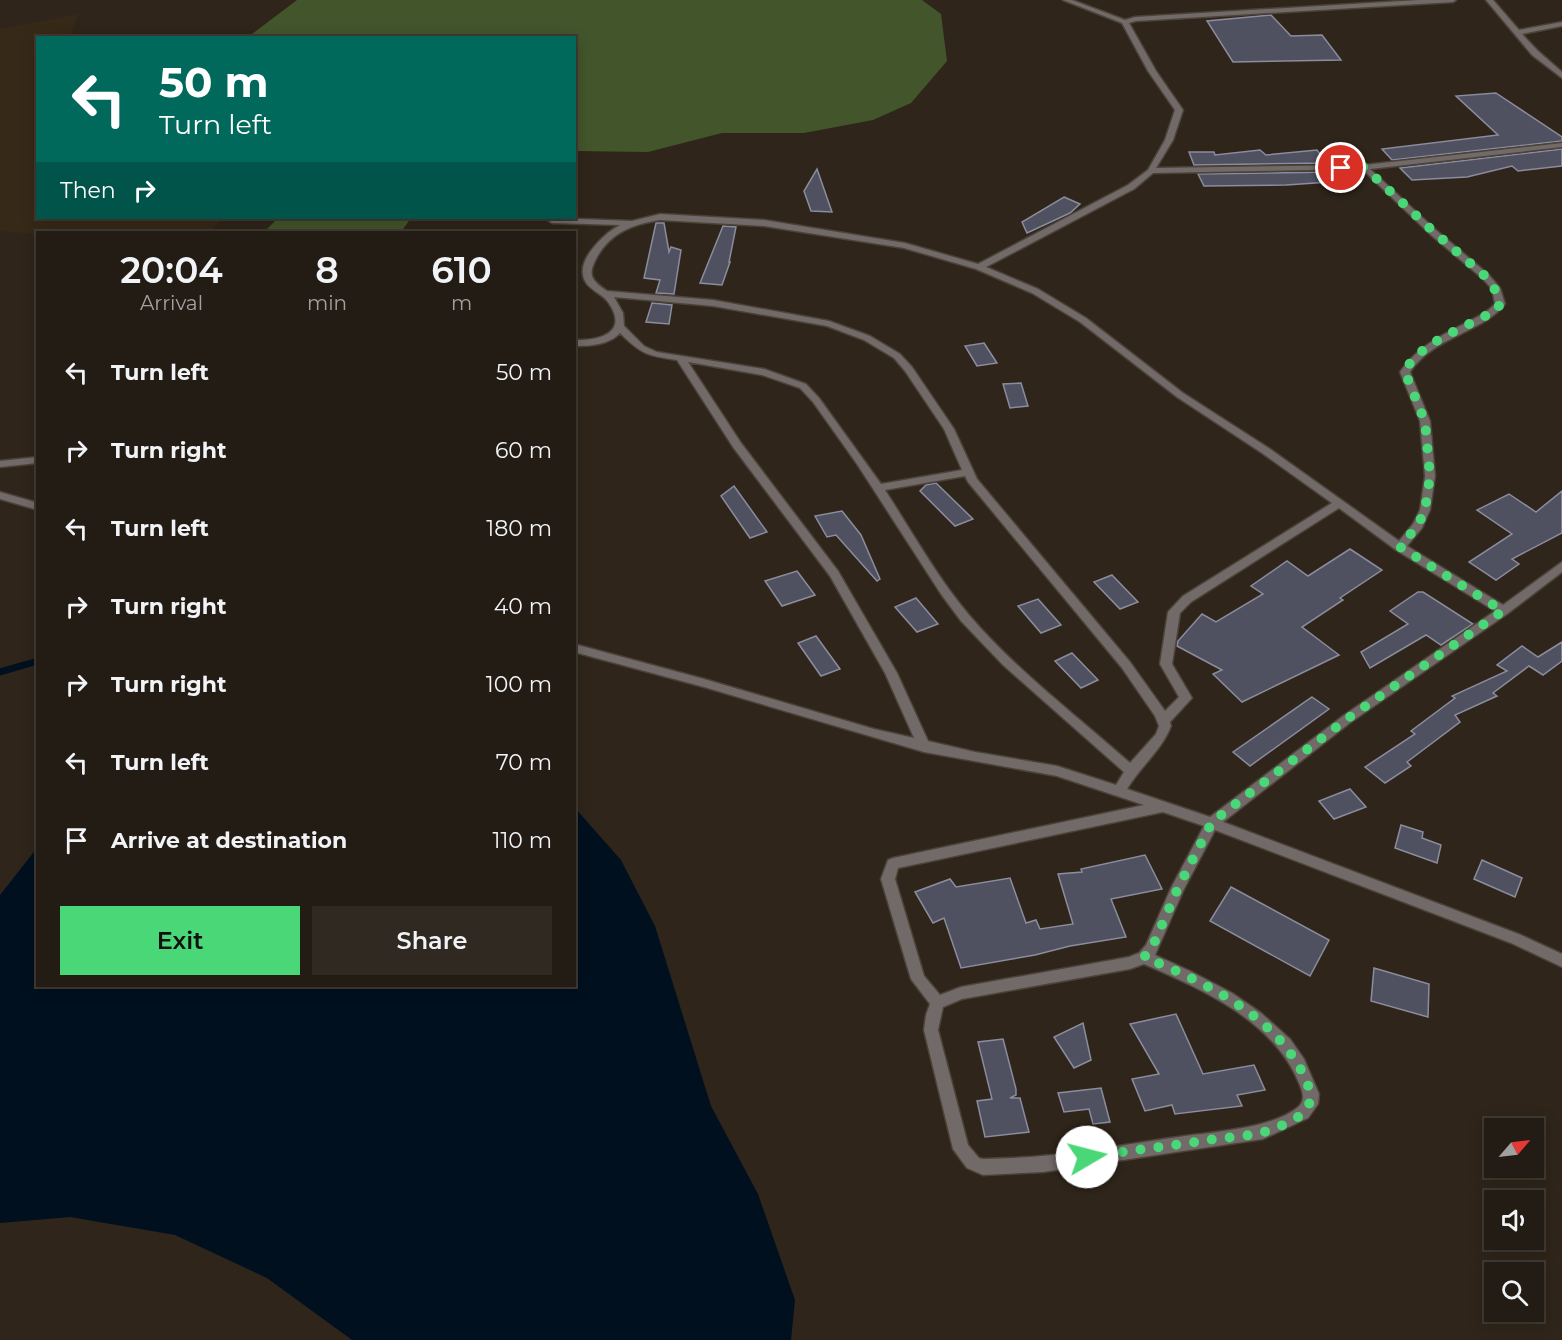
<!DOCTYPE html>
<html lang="en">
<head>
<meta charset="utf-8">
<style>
  :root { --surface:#231c14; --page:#2f2922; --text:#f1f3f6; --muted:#a3a1a0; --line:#403a34; --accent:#49d778 }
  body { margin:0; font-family:Montserrat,sans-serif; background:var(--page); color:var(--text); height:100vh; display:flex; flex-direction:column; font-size:22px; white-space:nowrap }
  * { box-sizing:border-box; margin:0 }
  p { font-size:20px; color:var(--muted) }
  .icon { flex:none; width:33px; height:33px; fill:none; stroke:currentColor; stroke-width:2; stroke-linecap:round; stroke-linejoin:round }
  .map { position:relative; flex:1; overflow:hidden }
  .side { position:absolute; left:36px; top:231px; width:540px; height:756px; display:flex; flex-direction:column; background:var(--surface); border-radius:0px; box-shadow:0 3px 15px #0003,0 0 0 2px var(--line) }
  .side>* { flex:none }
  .banner { position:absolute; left:36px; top:36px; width:540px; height:183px; border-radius:0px; box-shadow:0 3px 15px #0003,0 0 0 2px var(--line); background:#00695c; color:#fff; overflow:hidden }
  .needle { width:39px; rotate:62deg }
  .buttons { position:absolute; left:1484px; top:1118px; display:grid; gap:12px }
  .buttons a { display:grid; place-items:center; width:60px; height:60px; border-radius:0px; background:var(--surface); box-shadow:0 3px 15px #0003,0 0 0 2px var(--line); font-size:30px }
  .pin { position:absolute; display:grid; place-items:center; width:51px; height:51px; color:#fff; margin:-26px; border:3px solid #fff; border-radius:50%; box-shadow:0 2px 6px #0007 }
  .me { position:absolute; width:66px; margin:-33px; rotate:82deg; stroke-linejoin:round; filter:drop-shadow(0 0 4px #0008) }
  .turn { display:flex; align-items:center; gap:21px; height:126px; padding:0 24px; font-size:27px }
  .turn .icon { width:78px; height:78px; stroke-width:2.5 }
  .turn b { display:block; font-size:42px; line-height:51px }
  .then { display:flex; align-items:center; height:57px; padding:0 24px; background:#0003; gap:12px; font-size:22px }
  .eta { display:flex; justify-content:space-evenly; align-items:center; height:102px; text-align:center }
  .eta b { font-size:36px; font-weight:600; line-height:42px }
  .cta { display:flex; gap:12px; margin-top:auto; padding:12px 24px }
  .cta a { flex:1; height:69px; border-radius:0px; background:var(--accent); color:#111; font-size:24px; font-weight:600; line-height:69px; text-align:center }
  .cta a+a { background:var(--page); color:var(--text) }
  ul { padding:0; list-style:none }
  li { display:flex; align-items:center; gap:18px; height:78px; padding:0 24px }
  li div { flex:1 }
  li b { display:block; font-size:22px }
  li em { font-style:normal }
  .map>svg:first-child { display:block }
  .built { fill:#372918 }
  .green { fill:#43552b }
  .water { fill:#00101f }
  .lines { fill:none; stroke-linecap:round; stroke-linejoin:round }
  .stream { stroke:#00101f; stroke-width:7 }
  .building { fill:#4f5060; stroke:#8b8c9d; stroke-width:1.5 }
  .street-casing { stroke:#4b4238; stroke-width:3 }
  .street { fill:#726a68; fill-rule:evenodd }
  .route { stroke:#49d778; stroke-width:10; stroke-dasharray:0 18 }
</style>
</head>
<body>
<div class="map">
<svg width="1562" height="1340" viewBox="0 0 1562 1340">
  <rect width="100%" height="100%" fill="#2f251a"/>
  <path class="built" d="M78 14 70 37 38 38V218H222L210 232 37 234 0 231V29Z"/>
  <g class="green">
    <path d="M297 0H922L941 14 947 61 911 103 873 120 804 133H722L648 152 575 151 574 38 248 37Z"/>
    <path d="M278 218H411L401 232H264Z"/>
  </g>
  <path class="water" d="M575 808 621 860 655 926 711 1106 758 1194 795 1300 791 1340H352L267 1278 175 1235 70 1217 0 1223V895L37 848 38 986H574Z"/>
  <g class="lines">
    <path class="stream" d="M0 672 38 661"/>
  </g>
  <g class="building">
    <path d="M1271 15 1291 36 1322 35 1341 60 1233 62 1207 21Z"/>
    <path d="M1496 93 1562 137V141L1392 160 1382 149 1498 135 1456 96Z"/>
    <path d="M1562 149V166L1518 171 1512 166 1467 177 1412 180 1400 168Z"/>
    <path d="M1260 150 1266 155 1317 150 1327 163 1194 165 1189 152H1214L1215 155Z"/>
    <path d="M817 169 832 212 811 211 804 191Z"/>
    <path d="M1335 172 1344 181 1286 185 1204 186 1198 174Z"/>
    <path d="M1064 197 1080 204 1070 213 1027 233 1022 222Z"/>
    <path d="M656 223H664L669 252 671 247 681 250 674 294 656 293 660 280 644 278Z"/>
    <path d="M723 226 736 227 729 262H730L722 285 700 283Z"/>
    <path d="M652 303 672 305 669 324 646 322Z"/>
    <path d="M984 343 997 363 977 366 965 346Z"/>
    <path d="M1021 383 1028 406 1010 408 1003 384Z"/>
    <path d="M936 483 973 519 955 526 920 491 926 485Z"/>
    <path d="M734 486 767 532 750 538 721 496Z"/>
    <path d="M1562 491V533L1512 559 1519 564 1496 580 1469 562 1512 534 1477 510 1509 494 1536 512Z"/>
    <path d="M842 511 861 535 880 579 877 581 836 535 827 537 815 516Z"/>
    <path d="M1350 549 1382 570 1340 598 1343 600 1302 627 1339 655 1242 702 1213 674 1222 670 1177 646 1178 641 1202 614 1216 622 1263 594 1251 586 1287 561 1308 576Z"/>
    <path d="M797 571 815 595 782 606 765 581Z"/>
    <path d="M1112 575 1138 602 1120 609 1094 582Z"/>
    <path d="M1418 592H1423L1473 624 1441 645 1426 635 1370 668 1361 652 1408 624 1390 611Z"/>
    <path d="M916 598 938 624 917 632 895 607Z"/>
    <path d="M1038 599 1061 625 1041 633 1018 606Z"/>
    <path d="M816 636 840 669 821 676 798 643Z"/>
    <path d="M1562 642V661L1543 675 1529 666 1493 693 1497 696 1455 715 1460 722 1407 762 1411 766 1385 783 1365 767 1415 734 1411 731 1455 698 1452 696 1507 671 1497 665 1522 646 1538 657Z"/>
    <path d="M1072 653 1098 680 1081 688 1055 661Z"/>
    <path d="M1312 697 1329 709 1250 766 1233 752Z"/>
    <path d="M1350 789 1366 807 1334 819 1319 801Z"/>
    <path d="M1401 825 1423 832 1422 838 1441 845 1437 863 1395 848Z"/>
    <path d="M1145 855 1162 889 1111 899 1126 937 1070 946 1035 955 961 968 944 918 933 923 915 892 950 879 956 887 1010 878 1026 923 1036 920 1040 929 1073 924 1058 874 1082 872 1081 869Z"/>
    <path d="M1482 860 1522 878 1515 897 1474 879Z"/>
    <path d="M1231 887 1329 940 1310 976 1210 921Z"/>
    <path d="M1374 968 1429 984 1428 1017 1371 1001Z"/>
    <path d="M1176 1014 1203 1074 1254 1065 1265 1090 1237 1095 1242 1106 1175 1114 1172 1105 1145 1111 1132 1079 1159 1074 1130 1024Z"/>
    <path d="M1083 1023 1091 1060 1074 1068 1054 1037Z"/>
    <path d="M1003 1039 1016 1089V1095L1010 1098H1020L1029 1132 985 1137 977 1101 992 1099 978 1042Z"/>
    <path d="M1101 1088 1110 1122 1093 1124 1089 1109 1064 1112 1058 1093Z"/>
  </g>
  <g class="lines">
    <g class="street-casing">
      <g id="street">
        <path d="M1063 0H1072L1125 20 1135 17 1419 0H1456L1453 2 1136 21 1129 23 1156 71 1183 110 1173 140 1156 168 1364 165 1562 143V147L1370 169 1437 231 1488 274 1500 288 1505 304C1482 333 1434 336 1410 372L1430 421 1435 476 1430 510 1422 528 1407 546 1503 605 1562 562V572L1507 614 1351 722 1223 822 1521 935 1562 954V967L1511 943 1215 830 1184 889 1155 955 1192 972 1232 993 1261 1013 1290 1039 1304 1059 1319 1094 1318 1104 1308 1118 1263 1139 1043 1172 983 1175 967 1168 953 1149 924 1030 926 1015 930 1004 911 979 881 879 888 860 893 858 1144 805 1057 776 924 752 704 687 574 652V644L704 679 874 729 914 738 885 673 830 576 733 447 677 360C648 356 641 354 620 333 609 345 590 346 574 346V340C599 341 630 333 608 302 601 292 585 289 583 275 579 257 606 232 620 225L552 223 548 220 553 218 632 221 660 214 764 220 905 243 978 264 1128 185 1148 170 1165 140 1175 110 1148 71 1122 23ZM1362 169 1431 235 1482 278 1492 289 1495 304C1488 312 1477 317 1468 322 1442 335 1417 347 1400 372L1420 421 1425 476 1420 510 1413 524 1399 541 1270 449 1183 393 1086 318 1038 289 986 267 1134 189 1153 173ZM660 220 764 226 904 248 976 269 1032 293 1080 322 1177 397 1262 453 1332 503 1183 596 1168 612 1160 664 1179 697 1165 711 1130 662 977 479 954 429 912 367 900 354 870 336 829 321 713 300 607 291C591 280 587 275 597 257 611 232 634 224 660 220ZM614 297 713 306 827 326 864 340 894 358 905 371 944 429 962 470 881 484 819 398 806 384 764 369 657 352 644 346 624 326 623 313ZM688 362 762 375 800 388 813 402 857 464 941 594 961 621 1003 665 1124 772 1116 785 1057 766 975 752 928 741 897 673 838 571 741 443ZM965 476 968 482 1122 668 1155 716 1159 726 1156 734 1130 763C1076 715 1016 670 969 615 937 577 912 532 885 490ZM1339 508 1396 550 1495 611 1343 716 1210 817 1127 789C1140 767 1162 750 1171 726L1170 722 1192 698 1172 664 1180 613 1191 602ZM1163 812 1204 826 1171 888 1146 945 1139 953 1129 957 961 987 940 995 924 976 895 879 898 868ZM1144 964C1202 989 1274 1021 1299 1083 1303 1092 1306 1101 1297 1108 1270 1129 1212 1132 1178 1137 1133 1143 1088 1152 1042 1156 1023 1158 1003 1158 983 1159L979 1158 968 1145 938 1030 943 1007 962 999 1130 969Z"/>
        <path d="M1486 0H1493L1519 30 1562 22V26L1522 34 1538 51 1562 72V78L1532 55Z"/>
        <path d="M38 457V463L0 467V461Z"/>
        <path d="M0 492 38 503V510L0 499Z"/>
      </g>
    </g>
    <use href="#street" class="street"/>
  </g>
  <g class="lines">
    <path class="route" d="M1087 1157C1128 1151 1169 1146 1209 1140 1227 1137 1246 1137 1264 1132 1276 1128 1296 1121 1304 1112 1314 1102 1310 1089 1305 1078 1276 1015 1205 983 1144 957L1151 950 1178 888 1212 822 1347 719 1503 611 1400 547 1418 525 1425 510 1430 476 1425 422 1405 372C1417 342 1474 325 1499 308L1498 294 1485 276 1434 232 1364 167 1341 168"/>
  </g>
</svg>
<div class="buttons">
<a><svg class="needle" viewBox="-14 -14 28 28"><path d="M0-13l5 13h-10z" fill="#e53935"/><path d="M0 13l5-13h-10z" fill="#a3a1a0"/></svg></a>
<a><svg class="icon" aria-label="sound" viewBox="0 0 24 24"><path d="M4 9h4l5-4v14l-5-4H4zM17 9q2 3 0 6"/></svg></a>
<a><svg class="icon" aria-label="search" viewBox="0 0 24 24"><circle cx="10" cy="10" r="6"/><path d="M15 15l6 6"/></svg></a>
</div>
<div class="pin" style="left:1341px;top:168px;background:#d93025"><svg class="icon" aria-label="arrive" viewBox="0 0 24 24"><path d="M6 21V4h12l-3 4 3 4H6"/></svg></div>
<svg class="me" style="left:1087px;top:1157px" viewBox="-20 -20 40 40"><circle r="19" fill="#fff"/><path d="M0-13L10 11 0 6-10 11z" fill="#49d778"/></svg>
<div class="banner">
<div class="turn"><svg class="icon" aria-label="left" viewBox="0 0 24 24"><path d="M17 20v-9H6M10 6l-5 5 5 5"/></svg><div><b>50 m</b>Turn left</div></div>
<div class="then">Then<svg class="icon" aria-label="right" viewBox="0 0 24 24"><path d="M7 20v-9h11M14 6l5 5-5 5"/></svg></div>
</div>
<section class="side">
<div class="eta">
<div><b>20:04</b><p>Arrival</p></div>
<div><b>8</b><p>min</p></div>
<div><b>610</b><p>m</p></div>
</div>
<ul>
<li><svg class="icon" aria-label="left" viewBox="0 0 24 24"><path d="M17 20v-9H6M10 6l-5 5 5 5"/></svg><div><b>Turn left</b></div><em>50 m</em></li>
<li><svg class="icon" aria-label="right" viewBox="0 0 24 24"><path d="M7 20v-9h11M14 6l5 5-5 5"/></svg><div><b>Turn right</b></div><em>60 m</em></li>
<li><svg class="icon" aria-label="left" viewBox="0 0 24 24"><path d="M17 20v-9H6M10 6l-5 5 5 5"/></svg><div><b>Turn left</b></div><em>180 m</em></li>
<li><svg class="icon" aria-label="right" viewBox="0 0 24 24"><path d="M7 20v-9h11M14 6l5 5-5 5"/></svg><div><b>Turn right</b></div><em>40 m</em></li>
<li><svg class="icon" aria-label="right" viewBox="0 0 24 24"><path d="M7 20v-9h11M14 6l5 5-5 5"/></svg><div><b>Turn right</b></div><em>100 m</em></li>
<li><svg class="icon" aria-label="left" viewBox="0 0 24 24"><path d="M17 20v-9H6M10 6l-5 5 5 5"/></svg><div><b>Turn left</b></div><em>70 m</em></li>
<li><svg class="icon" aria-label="arrive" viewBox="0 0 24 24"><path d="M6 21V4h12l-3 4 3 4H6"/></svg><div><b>Arrive at destination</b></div><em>110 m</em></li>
</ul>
<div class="cta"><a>Exit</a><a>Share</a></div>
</section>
</div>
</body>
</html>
